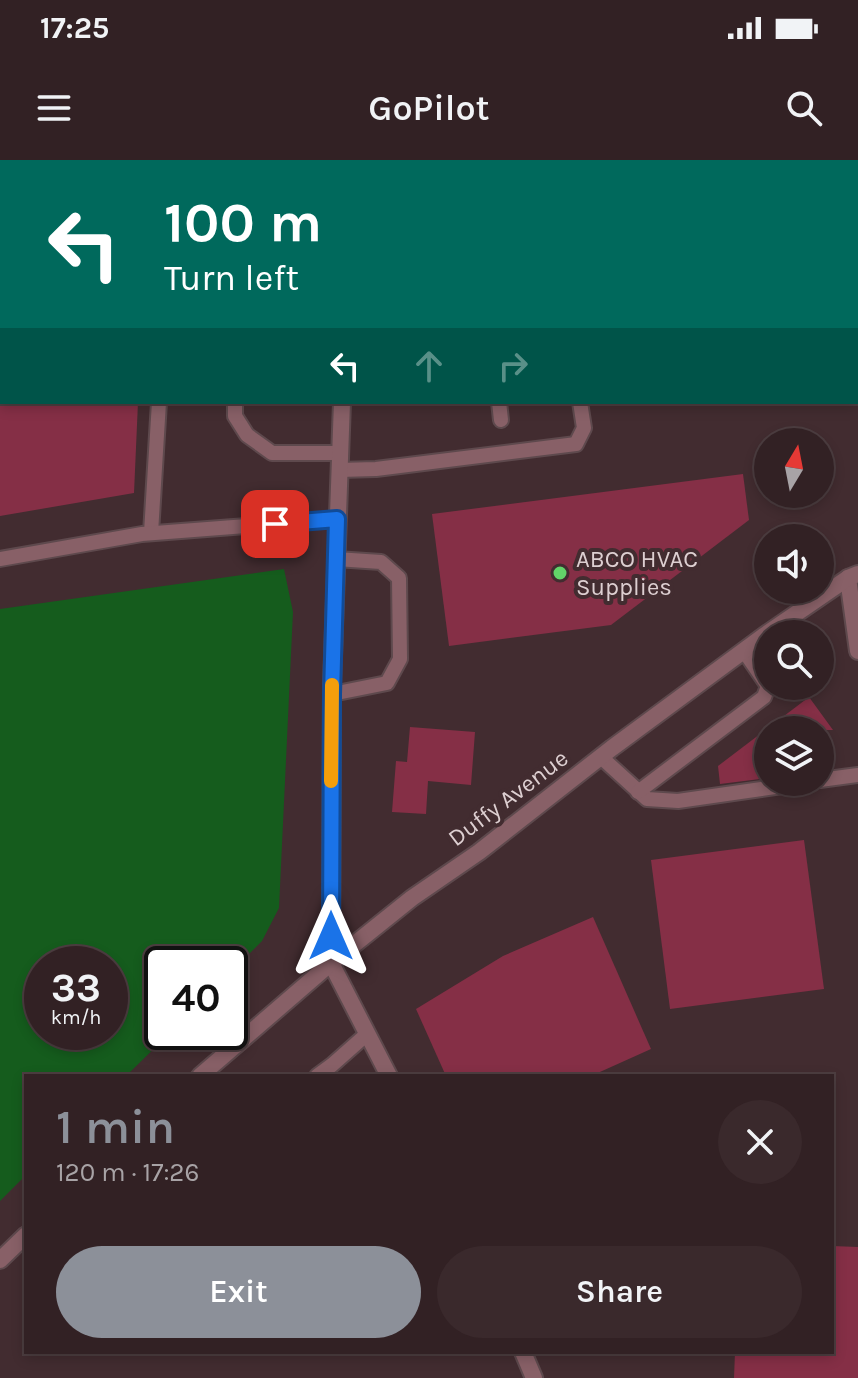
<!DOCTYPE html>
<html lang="en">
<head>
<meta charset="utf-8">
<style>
  :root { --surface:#322124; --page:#3a292c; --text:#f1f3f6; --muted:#a8a3a6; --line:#4d3e41; --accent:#8c9099 }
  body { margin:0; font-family:Karla,sans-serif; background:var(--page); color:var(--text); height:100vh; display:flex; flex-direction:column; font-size:30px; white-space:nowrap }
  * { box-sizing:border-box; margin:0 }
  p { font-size:26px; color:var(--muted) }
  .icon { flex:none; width:44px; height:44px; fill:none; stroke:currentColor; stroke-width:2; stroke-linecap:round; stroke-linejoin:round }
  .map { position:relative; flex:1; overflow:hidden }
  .sheet { position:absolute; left:24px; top:914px; width:810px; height:280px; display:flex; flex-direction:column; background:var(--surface); border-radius:0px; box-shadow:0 4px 12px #0003,0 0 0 2px var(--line) }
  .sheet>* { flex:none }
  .guide { position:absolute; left:0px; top:0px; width:858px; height:244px; box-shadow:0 4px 12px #0003,0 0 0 2px var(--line); background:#00695c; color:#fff; overflow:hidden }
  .needle { width:52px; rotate:10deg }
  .fabs { position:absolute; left:754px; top:268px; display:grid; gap:16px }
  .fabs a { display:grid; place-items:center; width:80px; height:80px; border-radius:50%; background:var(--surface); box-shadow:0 4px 12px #0003,0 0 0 2px var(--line); font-size:40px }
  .speed { position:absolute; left:24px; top:786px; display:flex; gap:16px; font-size:40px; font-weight:700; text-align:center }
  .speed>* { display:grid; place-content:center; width:104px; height:104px; border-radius:50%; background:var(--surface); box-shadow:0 4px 12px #0003,0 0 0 2px var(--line); line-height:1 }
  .speed small { font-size:20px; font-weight:400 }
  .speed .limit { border:4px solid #111; border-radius:12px; background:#fff; color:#111 }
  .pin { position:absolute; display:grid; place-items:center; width:68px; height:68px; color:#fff; margin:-34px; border-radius:16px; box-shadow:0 4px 12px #0006 }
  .me { position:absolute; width:88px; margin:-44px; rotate:0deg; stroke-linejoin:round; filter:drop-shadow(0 0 6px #0008) }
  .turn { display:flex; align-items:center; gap:28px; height:168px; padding:0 32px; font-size:36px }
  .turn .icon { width:104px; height:104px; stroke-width:2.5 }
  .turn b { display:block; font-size:56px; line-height:68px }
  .lanes { display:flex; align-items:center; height:76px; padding:0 32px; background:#0003; justify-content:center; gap:40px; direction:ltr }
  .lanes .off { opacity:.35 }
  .round { display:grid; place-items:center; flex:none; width:84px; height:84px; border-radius:42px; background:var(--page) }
  .headline { display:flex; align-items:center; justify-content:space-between; height:136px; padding:0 32px }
  h1 { font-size:48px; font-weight:600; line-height:60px; color:var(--accent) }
  .button { display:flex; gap:16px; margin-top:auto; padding:16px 32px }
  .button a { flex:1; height:92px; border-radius:48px; background:var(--accent); color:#fff; font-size:32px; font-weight:600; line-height:92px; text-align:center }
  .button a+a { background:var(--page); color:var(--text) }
  .status { display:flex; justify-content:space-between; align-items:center; height:56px; padding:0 40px; background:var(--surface); direction:ltr }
  .status svg { height:22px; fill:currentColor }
  header { display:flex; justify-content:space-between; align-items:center; height:104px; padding:0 32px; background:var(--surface); font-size:36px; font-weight:600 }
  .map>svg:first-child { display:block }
  .green { fill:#155c1d; fill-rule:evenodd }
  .building { fill:#852f46 }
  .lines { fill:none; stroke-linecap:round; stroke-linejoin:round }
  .service-casing { stroke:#5e494d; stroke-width:18 }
  .minor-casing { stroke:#5e494d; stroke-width:20 }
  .tertiary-casing { stroke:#5e494d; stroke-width:20 }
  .service { stroke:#886067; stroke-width:14 }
  .minor { stroke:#886067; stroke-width:16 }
  .tertiary { stroke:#886067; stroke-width:16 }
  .route-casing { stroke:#114b97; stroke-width:20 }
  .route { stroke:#1a73e8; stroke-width:14 }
  .slow { stroke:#f59e0b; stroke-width:14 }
  .poi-dot { fill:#62d469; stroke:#422c30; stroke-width:3 }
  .labels { text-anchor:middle; stroke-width:8; stroke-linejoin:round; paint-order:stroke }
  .poi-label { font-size:24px; fill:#ddcfd1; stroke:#422c30; text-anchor:start }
  .street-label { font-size:24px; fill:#ddcfd1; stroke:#422c30 }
</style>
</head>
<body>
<div class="status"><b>17:25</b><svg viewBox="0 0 49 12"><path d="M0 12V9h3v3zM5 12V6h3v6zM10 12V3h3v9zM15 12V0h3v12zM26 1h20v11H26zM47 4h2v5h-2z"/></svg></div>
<header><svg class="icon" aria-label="menu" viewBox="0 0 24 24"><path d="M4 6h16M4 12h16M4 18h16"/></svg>GoPilot<svg class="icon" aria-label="search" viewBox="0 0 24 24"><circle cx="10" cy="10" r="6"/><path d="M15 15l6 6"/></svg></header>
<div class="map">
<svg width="858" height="1218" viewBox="0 0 858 1218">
  <rect width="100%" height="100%" fill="#422c30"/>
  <path class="green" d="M284 409 293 452 279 748 262 781 230 813V804H162V872H171L126 916H26V1015L0 1041V449ZM42 804H110V872H42Z"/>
  <g class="building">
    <path d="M0 242H138L134 333 0 356Z"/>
    <path d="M743 314 749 360 611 465 449 486 432 354Z"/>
    <path d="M809 537 833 570H768V618L720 624 718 606Z"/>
    <path d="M410 567 475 572 471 625 428 621 426 654 392 652 396 601 407 602Z"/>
    <path d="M804 680 824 829 670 849 651 700Z"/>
    <path d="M593 757 651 889 591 916H446L416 849 503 796Z"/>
    <path d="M832 1086 858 1087V1218H734L735 1192H832Z"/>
  </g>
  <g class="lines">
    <g class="service-casing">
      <g id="service">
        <path d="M465 0V2"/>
        <path d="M546 0V2"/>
        <path d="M245 2V0"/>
        <path d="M0 8H2"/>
        <path d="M0 55H2"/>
        <path d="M0 127 2 126"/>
        <path d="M235 242V256L247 275 272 293H340"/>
        <path d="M499 242 501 260"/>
        <path d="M339 310 376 309 576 284 584 268 580 242"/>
        <path d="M151 373 159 242"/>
        <path d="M0 399 142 374 337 359"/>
        <path d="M332 534 387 523 400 499 399 418 381 402 336 399"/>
        <path d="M601 597 647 639 678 641 810 622"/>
        <path d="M820 620 858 615"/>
        <path d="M638 632 764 537 768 526 744 491"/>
        <path d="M317 916 332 905 367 874"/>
      </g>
    </g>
    <g class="minor-casing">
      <path id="minor" d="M848 418 858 491"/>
    </g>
    <g class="tertiary-casing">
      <g id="tertiary">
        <path d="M353 2V0"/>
        <path d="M342 242 332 524 331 803 389 916"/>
        <path d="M200 916 331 803 412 738 479 692 612 588 765 475 848 418 858 414"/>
        <path d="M0 1100 26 1075"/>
        <path d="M523 1192 534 1218"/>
      </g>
    </g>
    <use href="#service" class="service"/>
    <use href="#minor" class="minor"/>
    <use href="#tertiary" class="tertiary"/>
  </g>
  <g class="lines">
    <g class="route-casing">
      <path id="route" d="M275 364 337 359 332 534 331 776"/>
    </g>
    <use href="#route" class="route"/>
    <path class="slow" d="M331 621 332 525"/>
  </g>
  <circle class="poi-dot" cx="560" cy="413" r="8"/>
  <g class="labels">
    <g class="poi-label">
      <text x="576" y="407">ABCO HVAC<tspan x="576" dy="28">Supplies</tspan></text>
    </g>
    <g class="street-label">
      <text transform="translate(508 638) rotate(-37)" y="8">Duffy Avenue</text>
    </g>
  </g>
</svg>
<div class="fabs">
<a><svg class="needle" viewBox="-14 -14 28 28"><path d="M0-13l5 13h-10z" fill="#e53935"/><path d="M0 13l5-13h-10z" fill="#a8a3a6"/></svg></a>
<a><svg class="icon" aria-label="sound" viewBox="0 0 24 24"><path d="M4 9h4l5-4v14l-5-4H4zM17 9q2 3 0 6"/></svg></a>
<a><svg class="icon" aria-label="search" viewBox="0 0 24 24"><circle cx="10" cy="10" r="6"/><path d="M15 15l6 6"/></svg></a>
<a><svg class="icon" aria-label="layers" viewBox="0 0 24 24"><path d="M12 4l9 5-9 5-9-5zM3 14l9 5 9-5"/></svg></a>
</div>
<div class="speed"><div>33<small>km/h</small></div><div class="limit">40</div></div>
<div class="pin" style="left:275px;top:364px;background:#d93025"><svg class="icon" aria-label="arrive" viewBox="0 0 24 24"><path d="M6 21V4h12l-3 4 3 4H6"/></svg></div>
<svg class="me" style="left:331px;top:776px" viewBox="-20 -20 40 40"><path d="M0-17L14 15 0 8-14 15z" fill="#1a73e8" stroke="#fff" stroke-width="4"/></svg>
<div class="guide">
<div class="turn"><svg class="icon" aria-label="left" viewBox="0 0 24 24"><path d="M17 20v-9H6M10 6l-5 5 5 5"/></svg><div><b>100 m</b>Turn left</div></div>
<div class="lanes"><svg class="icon" aria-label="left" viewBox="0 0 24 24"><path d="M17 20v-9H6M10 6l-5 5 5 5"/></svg><svg class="icon off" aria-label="ahead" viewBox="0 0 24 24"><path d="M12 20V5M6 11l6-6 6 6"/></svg><svg class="icon off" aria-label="right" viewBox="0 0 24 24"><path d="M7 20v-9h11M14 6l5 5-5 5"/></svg></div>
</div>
<section class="sheet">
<div class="headline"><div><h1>1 min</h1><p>120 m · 17:26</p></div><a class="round"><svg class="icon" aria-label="close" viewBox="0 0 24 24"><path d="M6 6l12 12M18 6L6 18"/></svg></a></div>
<div class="button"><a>Exit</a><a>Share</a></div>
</section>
</div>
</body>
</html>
